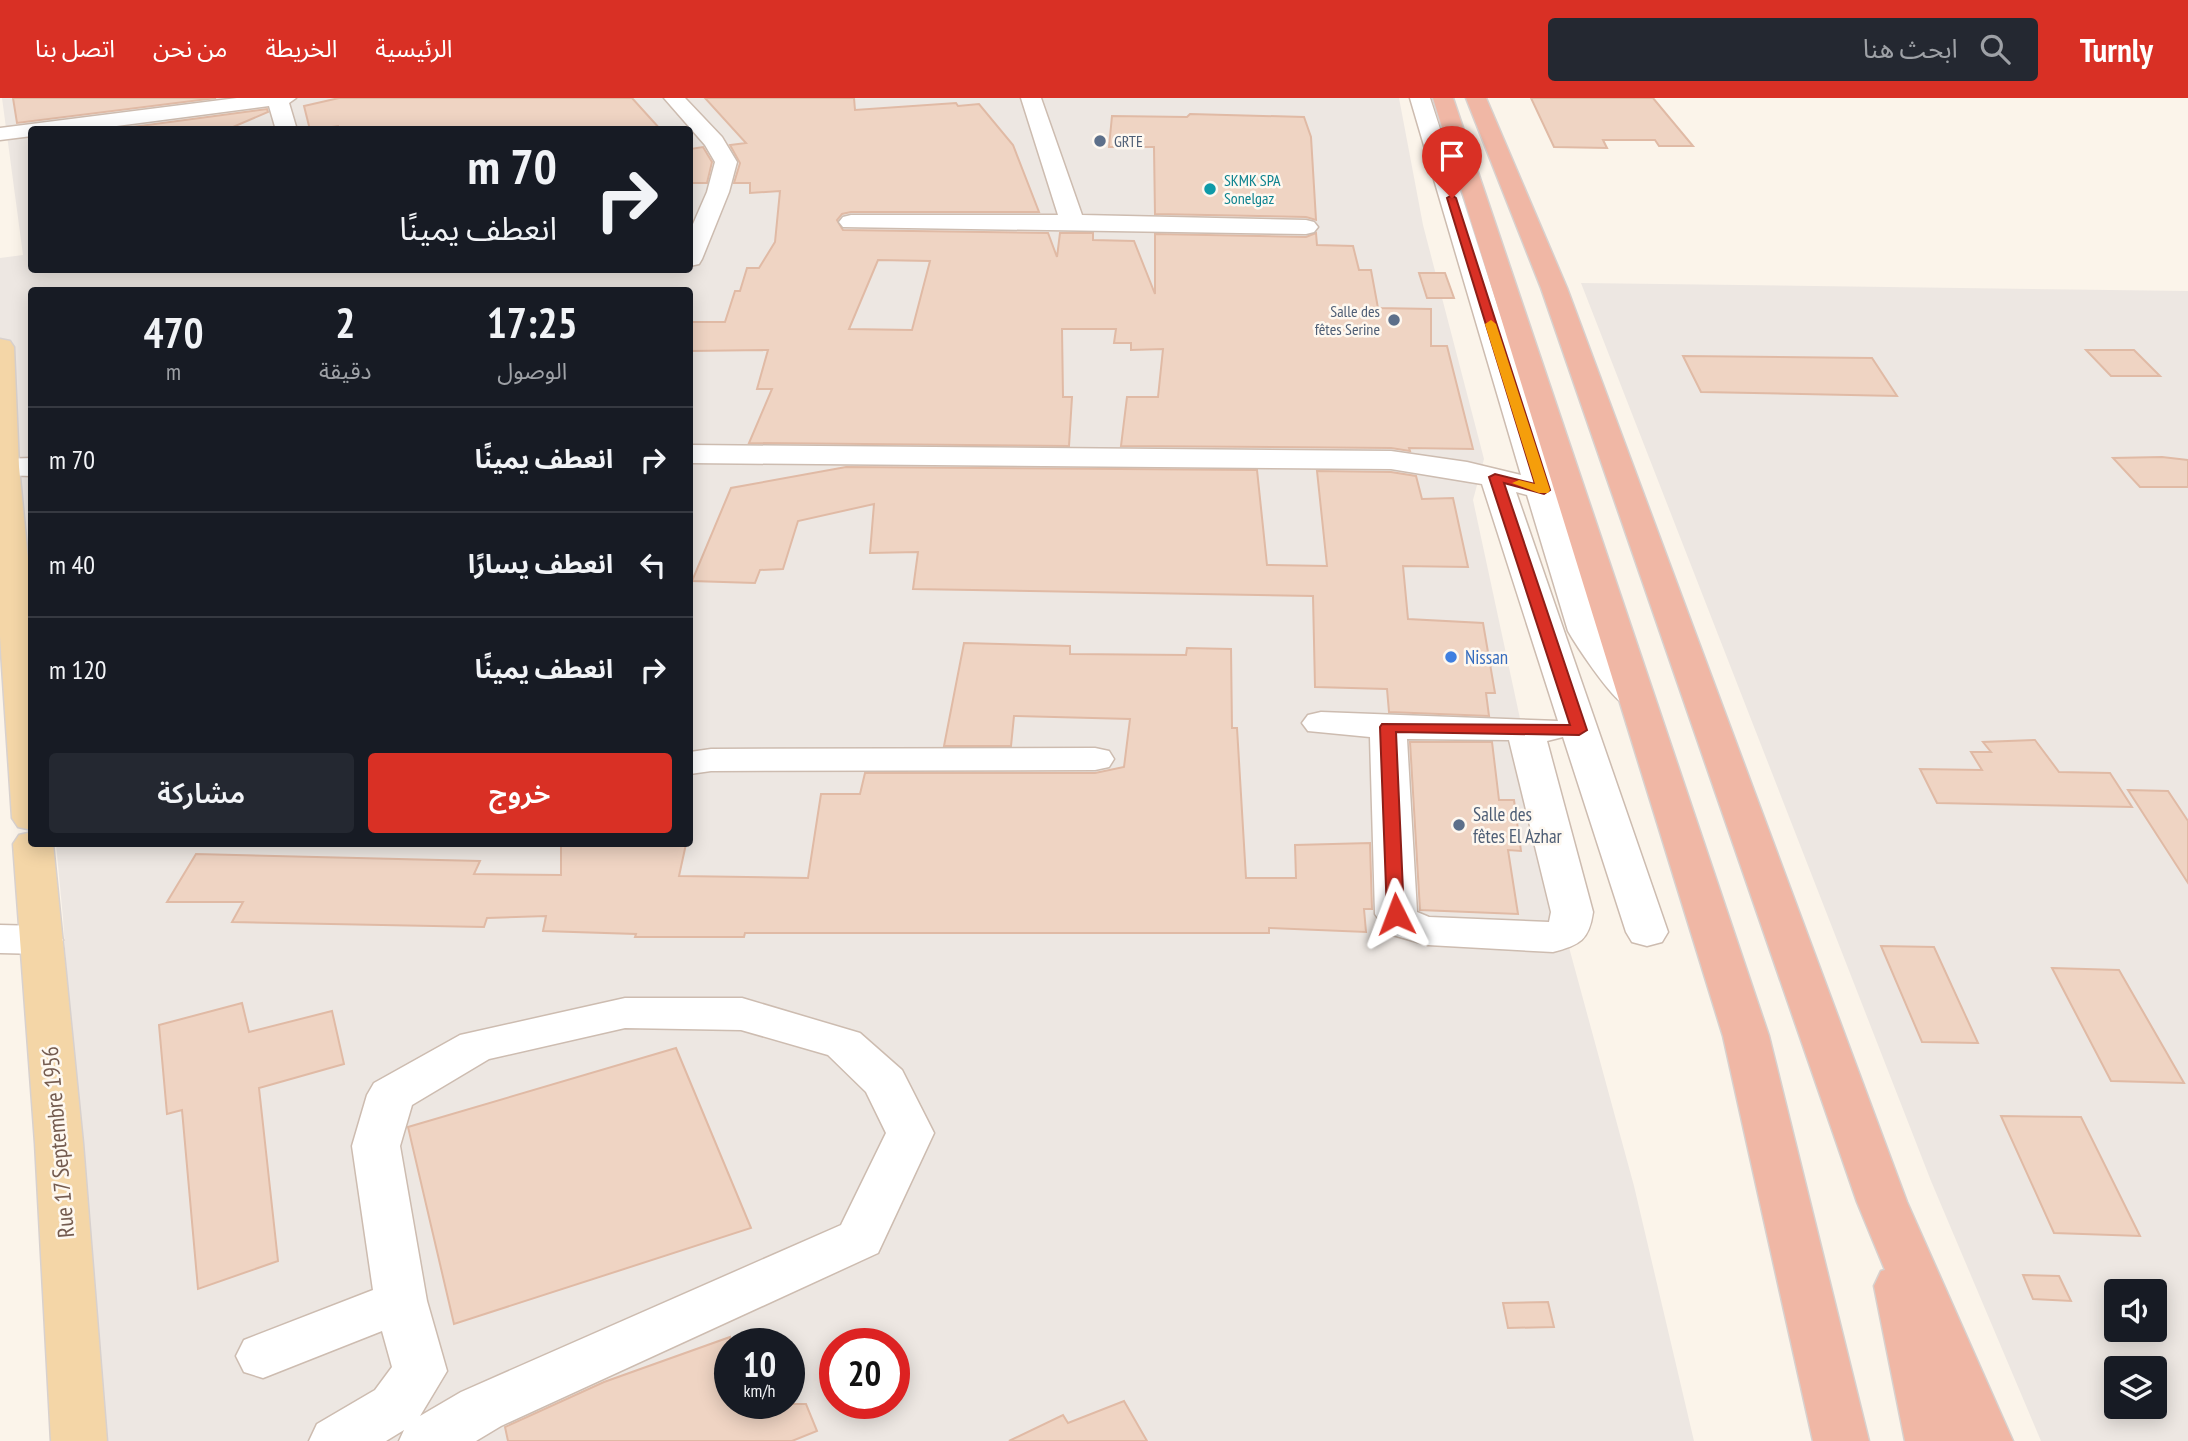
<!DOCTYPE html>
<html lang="ar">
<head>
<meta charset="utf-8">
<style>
  :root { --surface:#171b24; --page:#242831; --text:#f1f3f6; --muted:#9ea1a6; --line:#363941; --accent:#d93025 }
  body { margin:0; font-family:"PT Sans Narrow","Noto Sans Arabic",sans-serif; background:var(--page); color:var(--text); direction:rtl; height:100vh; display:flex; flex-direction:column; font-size:26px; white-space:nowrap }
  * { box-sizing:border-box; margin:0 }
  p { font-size:23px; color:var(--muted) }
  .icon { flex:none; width:38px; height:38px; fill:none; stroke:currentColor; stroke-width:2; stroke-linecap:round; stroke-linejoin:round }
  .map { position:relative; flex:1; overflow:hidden; direction:ltr }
  .side { position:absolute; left:28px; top:189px; width:665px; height:560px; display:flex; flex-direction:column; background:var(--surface); border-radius:7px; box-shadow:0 4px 18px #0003; direction:rtl }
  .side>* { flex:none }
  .banner { position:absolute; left:28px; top:28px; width:665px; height:147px; border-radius:7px; box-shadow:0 4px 18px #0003; direction:rtl; background:#171b24; color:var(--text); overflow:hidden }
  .controls { position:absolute; left:2104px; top:1181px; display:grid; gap:14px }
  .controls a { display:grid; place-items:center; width:63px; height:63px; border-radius:7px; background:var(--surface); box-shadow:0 4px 18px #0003; font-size:35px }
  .speed { position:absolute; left:714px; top:1230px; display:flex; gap:14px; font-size:35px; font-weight:700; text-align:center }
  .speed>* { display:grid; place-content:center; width:91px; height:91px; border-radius:50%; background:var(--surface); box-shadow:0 4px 18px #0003; line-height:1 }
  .speed small { font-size:18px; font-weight:400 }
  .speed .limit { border:10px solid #d22; background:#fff; color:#111 }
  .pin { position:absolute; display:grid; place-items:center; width:60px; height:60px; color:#fff; margin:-72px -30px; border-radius:50% 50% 50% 0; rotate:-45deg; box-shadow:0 0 7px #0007 }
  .pin .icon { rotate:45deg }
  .me { position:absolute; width:77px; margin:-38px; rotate:357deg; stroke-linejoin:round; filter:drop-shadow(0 0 5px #0008) }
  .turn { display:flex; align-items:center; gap:24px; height:147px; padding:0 21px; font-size:32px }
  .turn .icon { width:91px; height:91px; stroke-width:2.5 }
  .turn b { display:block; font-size:49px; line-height:60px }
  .eta { display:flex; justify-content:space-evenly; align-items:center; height:119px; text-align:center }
  .eta b { font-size:42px; font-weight:600; line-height:49px }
  .primary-button { display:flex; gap:14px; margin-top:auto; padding:14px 21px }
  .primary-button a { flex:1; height:80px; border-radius:7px; background:var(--accent); color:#fff; font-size:28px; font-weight:600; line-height:80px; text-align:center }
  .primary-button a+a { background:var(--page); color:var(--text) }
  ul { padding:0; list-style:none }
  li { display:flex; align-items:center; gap:21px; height:105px; padding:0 21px; border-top:2px solid var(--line) }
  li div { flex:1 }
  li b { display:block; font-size:26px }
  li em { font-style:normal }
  header { display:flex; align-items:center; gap:42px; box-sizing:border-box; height:98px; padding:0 35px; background:var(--accent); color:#fff }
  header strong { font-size:33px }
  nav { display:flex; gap:38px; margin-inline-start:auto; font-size:24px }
  .search { width:490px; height:63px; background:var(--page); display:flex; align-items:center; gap:18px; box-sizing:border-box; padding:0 24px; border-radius:7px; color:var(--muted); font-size:26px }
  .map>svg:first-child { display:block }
  .industrial { fill:#ede7e2; fill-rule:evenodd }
  .building { fill:#efd4c3; stroke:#e0baa5; stroke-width:2; fill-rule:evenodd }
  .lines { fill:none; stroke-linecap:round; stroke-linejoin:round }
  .minor-casing { stroke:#cdbcb0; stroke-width:3 }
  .major-casing { stroke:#d8d1ce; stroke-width:3 }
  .highway-casing { stroke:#d8d1ce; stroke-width:3 }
  .minor { fill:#fff; fill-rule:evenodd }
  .major { fill:#f4d6a7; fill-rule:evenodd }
  .highway { fill:#f0b7a5; fill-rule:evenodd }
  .route { fill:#d93025; stroke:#8d1f18; stroke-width:2 }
  .slow { fill:#f59e0b }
  .service-dot { fill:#5c6f8a; stroke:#fef8f0; stroke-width:2.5 }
  .culture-dot { fill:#0f9aa8; stroke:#fef8f0; stroke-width:2.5 }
  .shop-dot { fill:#3f7fe0; stroke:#fef8f0; stroke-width:2.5 }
  .labels { text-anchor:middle; stroke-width:5; stroke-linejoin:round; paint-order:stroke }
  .far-service-label { font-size:16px; fill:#4e5e75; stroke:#fef8f0; text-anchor:start }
  .far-culture-label { font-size:16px; fill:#0d838f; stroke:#fef8f0; text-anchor:start }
  .shop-label { font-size:19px; fill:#366cbe; stroke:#fef8f0; text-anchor:start }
  .service-label { font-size:19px; fill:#4e5e75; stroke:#fef8f0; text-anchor:start }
  .near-street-label { font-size:23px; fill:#745b4f; stroke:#fef8f0 }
</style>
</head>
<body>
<header>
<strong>Turnly</strong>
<div class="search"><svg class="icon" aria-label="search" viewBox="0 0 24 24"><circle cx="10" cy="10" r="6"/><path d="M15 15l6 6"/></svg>ابحث هنا</div>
<nav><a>الرئيسية</a><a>الخريطة</a><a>من نحن</a><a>اتصل بنا</a></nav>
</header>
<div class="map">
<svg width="2188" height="1343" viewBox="0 0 2188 1343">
  <rect width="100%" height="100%" fill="#fbf4ea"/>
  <g class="industrial">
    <path d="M2 0H1399L1423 127 1484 361 1473 402 1570 853 1634 1088 1694 1343H97L63 820 56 746H690V192H32L31 509 0 455V160L23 157ZM32 32H690V172H32ZM730 1246H789V1306H730ZM835 1246H894V1306H835Z"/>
    <path d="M1581 185 2188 193V1343H2041L1931 1083ZM2116 1194H2154V1232H2116ZM2116 1270H2154V1309H2116Z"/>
  </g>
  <g class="building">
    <path d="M13 0H216L17 25Z"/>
    <path d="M339 0H632L661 32H339L338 28 310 32 304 8Z"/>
    <path d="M705 0H854L855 12 956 5 958 8 979 6 1013 47 1039 114H851L842 116 837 122 843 132 1048 135 1057 159 1060 135H1093V142L1134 143 1155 196V136L1306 139 1316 135 1317 147 1353 148 1359 172H1371L1378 210 1431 211V248H1447L1473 351 1409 350 1410 353 1391 350 1121 348 1127 299H1158L1163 251 1131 252V245H1114L1116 231H1062L1063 299H1072L1069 348 749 345 772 291H757L768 252 690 253V224H725L735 193H740L747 170H759L775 144 780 93 750 95V85H734L740 65 730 47 746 45ZM878 162 930 163 912 232 849 231Z"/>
    <path d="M1531 0H1653L1693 48H1659L1655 42H1603L1607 50 1554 49Z"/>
    <path d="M267 11 268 14 226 32H110Z"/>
    <path d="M1190 16 1304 19 1311 39 1316 122 1306 119 1155 116 1154 49H1109L1112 18 1187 19Z"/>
    <path d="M703 49 712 64 707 85H690V51Z"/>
    <path d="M1419 175H1445L1454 200H1427Z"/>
    <path d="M2086 252H2134L2160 278H2111Z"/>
    <path d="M1683 258 1872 260 1897 298 1701 294Z"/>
    <path d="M2162 359 2188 362V389H2140L2113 360Z"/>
    <path d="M846 369 1257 372 1267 467 1327 468 1317 373 1391 374 1416 378 1422 401 1453 400 1468 469 1403 468 1408 521 1483 525 1495 595H1486L1489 618 1389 614 1387 591 1315 589 1313 498 913 491 918 454 870 455 874 406 798 423 783 471 760 472 755 485 692 483 731 390Z"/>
    <path d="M964 545 1070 548V556L1186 557 1187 550 1231 551 1232 630H1237L1246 780H1296L1295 747 1370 745 1372 811H1364L1366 834 1269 830V835H745L744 839H635L636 836 543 833 546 818 487 820 484 829 232 824 243 804H167L196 756 480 763 474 776 561 777V746H686L679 778 808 780 821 696H860L865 675H1095L1124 669 1130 621 1014 618 1011 648H944Z"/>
    <path d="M2035 642 2059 674 2110 675 2132 709 1937 705 1920 671 1982 672 1971 654H1991L1983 644Z"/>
    <path d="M1410 644H1492L1499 702H1514L1521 753 1508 752 1518 816 1420 812Z"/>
    <path d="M2128 692 2168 693 2188 723V785Z"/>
    <path d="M1881 848 1934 849 1978 945 1922 944Z"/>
    <path d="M2052 870 2119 872 2184 985 2111 983Z"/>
    <path d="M242 905 249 934 332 913 344 966 259 990 278 1163 198 1191 182 1012 167 1016 159 927Z"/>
    <path d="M676 950 751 1130 454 1226 408 1029Z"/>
    <path d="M2001 1018 2081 1019 2140 1138 2054 1135Z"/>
    <path d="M2023 1177 2059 1178 2071 1203 2033 1201Z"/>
    <path d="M1548 1204 1554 1229 1508 1230 1503 1205Z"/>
    <path d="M730 1239V1306H806L817 1333 792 1343H508L505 1329 604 1284Z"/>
    <path d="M1124 1303 1147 1343H1009L1063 1317 1068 1325Z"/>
  </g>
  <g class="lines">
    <g class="minor-casing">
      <g id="minor">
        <path d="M237 0H296L289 5 297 32H276L269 8 86 32H32V38L0 42V30Z"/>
        <path d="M664 0H685L722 39 737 64 729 94 702 161 699 166 690 168V133L707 94 715 64 705 47Z"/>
        <path d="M1021 0H1041L1082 117 1306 122 1314 124 1318 129 1314 134 1306 136 843 129 839 124 843 119 851 117H1058Z"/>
        <path d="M1410 0H1430L1555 385 1559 392 1558 395 1602 533 1653 597 1648 605C1639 607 1629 610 1621 604 1607 593 1577 549 1568 533L1527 397 1516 394 1668 834 1662 844 1647 848 1632 844 1626 834 1563 639 1547 643 1593 814C1589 842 1580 847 1553 854L1428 847 1389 836 1375 816 1370 639 1308 633 1302 625 1308 617 1321 614 1558 623 1482 386 1391 371 690 365V347L1391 353 1467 364 1521 377ZM1407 641 1509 642 1551 814 1549 824 1429 819 1417 814Z"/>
        <path d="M32 360V378L0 377V361Z"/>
        <path d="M1095 650 1109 653 1114 661 1109 669 1095 672 711 673 690 676V654L711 651Z"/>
        <path d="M0 827 41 828 56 832 63 842 56 852 41 856 0 855Z"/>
        <path d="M625 900H742L860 935 902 972 934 1035 878 1155 501 1328 476 1343H399L404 1332 386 1343H309L317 1326 375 1292 392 1269 382 1233 263 1280 244 1274 236 1258 244 1242 373 1192 352 1048 367 997 374 985 460 937ZM625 930 741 932 828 957 866 994 886 1035 841 1127 461 1294 420 1318 447 1273 427 1203 400 1048 412 1007 489 961Z"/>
      </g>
    </g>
    <g class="major-casing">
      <g id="major">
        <path d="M0 241 10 243 14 249 19 369 32 501V732L18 729 12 720 0 538Z"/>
        <path d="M32 734V746H53L83 1045 107 1343H51L35 1045 13 746 19 737Z"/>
      </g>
    </g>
    <g class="highway-casing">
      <g id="highway">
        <path d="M1433 0H1453L1769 938 1869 1343H1813L1723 938Z"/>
        <path d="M1466 0H1486L1567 190 1907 1104 2013 1343H1905L1874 1188 1881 1173 1885 1172 1857 1104 1541 190Z"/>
      </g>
    </g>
    <use href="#minor" class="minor"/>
    <use href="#major" class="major"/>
    <use href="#highway" class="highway"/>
  </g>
  <path class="route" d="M1452 97 1456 100 1550 392 1544 396 1504 385 1587 632 1579 637 1396 634 1404 816 1396 822 1387 816 1380 629 1382 626 1570 627 1489 379 1495 376 1535 386 1447 100Z"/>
  <path class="slow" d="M1491 222 1496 226 1550 392 1548 395H1539L1512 385 1519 382 1535 386 1485 226Z"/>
  <g class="service-dot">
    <circle cx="1100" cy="43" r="7"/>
    <circle cx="1394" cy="222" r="7"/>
    <circle cx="1459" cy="727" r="7"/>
  </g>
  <circle class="culture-dot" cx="1210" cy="91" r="7"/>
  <circle class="shop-dot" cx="1451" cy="559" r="7"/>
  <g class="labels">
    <g class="far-service-label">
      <text x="1114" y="49">GRTE</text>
      <text x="1380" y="219" text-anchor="end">Salle des<tspan x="1380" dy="18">fêtes Serine</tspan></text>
    </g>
    <g class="far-culture-label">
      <text x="1224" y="88">SKMK SPA<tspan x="1224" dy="18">Sonelgaz</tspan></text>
    </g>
    <g class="shop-label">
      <text x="1465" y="566">Nissan</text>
    </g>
    <g class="service-label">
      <text x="1473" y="723">Salle des<tspan x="1473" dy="22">fêtes El Azhar</tspan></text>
    </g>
    <g class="near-street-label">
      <text transform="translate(58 1044) rotate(-95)" y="8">Rue 17 Septembre 1956</text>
    </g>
  </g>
</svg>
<div class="controls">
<a><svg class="icon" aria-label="sound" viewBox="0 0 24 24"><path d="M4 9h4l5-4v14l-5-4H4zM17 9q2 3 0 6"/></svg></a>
<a><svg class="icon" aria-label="layers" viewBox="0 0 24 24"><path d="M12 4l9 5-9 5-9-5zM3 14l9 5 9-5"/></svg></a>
</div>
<div class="speed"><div>10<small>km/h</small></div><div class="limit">20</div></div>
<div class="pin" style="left:1452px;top:100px;background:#d93025"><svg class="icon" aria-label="arrive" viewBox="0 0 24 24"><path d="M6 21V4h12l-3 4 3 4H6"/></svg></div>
<svg class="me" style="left:1396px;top:816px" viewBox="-20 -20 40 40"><path d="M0-17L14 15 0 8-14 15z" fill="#d93025" stroke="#fff" stroke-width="4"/></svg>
<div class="banner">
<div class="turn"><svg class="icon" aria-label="right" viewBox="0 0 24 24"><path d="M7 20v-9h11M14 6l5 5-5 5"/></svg><div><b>70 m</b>انعطف يمينًا</div></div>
</div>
<section class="side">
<div class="eta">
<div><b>17:25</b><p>الوصول</p></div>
<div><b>2</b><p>دقيقة</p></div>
<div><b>470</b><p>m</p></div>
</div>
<ul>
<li><svg class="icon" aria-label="right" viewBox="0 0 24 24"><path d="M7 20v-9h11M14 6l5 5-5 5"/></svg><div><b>انعطف يمينًا</b></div><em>70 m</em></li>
<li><svg class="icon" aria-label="left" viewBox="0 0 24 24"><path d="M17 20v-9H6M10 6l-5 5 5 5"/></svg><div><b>انعطف يسارًا</b></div><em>40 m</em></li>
<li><svg class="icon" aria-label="right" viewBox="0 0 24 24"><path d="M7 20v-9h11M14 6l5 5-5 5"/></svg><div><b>انعطف يمينًا</b></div><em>120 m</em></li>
</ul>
<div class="primary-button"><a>خروج</a><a>مشاركة</a></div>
</section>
</div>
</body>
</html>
